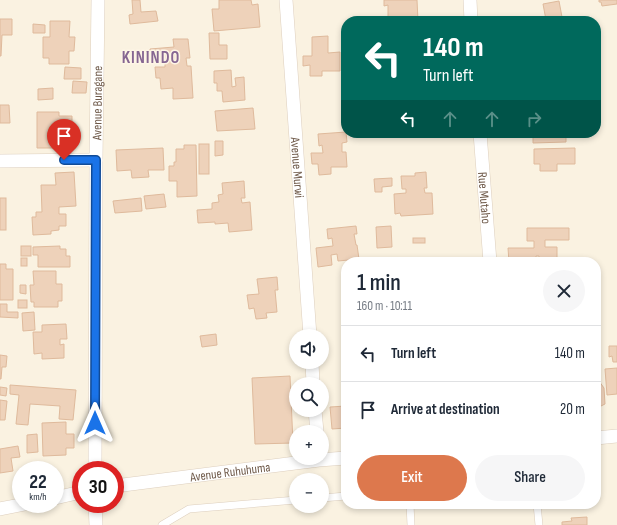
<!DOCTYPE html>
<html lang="en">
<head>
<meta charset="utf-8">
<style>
  :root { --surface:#fff; --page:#f6f6f7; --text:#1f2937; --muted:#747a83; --line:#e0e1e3; --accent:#dd784d }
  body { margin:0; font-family:"Sofia Sans Condensed",sans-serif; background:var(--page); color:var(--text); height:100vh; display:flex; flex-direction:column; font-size:15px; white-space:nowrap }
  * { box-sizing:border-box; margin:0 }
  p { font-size:13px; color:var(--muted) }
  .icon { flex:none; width:22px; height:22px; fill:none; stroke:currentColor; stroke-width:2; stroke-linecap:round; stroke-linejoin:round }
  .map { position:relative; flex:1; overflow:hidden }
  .panel { position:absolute; left:341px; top:257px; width:260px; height:252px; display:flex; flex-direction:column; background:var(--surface); border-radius:16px; box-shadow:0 2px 6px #0003 }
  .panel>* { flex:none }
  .guide { position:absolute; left:341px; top:16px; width:260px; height:122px; border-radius:16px; box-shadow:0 2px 6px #0003; background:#00695c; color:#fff; overflow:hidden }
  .controls { position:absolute; left:289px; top:329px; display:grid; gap:8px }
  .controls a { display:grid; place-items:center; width:40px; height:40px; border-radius:50%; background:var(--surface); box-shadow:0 2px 6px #0003; font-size:20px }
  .speed { position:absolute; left:12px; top:461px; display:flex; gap:8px; font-size:20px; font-weight:700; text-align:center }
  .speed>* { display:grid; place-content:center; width:52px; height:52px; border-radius:50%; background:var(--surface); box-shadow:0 2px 6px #0003; line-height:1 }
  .speed small { font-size:10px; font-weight:400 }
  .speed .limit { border:6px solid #d22; background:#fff; color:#111 }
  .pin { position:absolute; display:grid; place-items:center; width:34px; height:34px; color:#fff; margin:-41px -17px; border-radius:50% 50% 50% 0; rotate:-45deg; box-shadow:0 0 4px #0007 }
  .pin .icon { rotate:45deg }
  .me { position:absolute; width:44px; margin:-22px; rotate:0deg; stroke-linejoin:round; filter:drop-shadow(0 0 3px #0008) }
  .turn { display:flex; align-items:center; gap:14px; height:84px; padding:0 16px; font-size:18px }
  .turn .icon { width:52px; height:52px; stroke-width:2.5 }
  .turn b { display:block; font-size:28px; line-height:34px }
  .lanes { display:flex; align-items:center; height:38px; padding:0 16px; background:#0003; justify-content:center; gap:20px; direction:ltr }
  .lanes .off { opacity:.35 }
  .round { display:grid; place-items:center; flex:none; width:42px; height:42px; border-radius:21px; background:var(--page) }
  .overview { display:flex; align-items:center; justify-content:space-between; height:68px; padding:0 16px }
  h1 { font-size:24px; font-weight:600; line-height:30px }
  .cta { display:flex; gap:8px; margin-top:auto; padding:8px 16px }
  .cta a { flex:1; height:46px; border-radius:24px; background:var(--accent); color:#fff; font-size:16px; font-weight:600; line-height:46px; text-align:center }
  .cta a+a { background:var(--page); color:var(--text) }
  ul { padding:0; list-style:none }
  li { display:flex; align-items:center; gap:12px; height:56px; padding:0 16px; border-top:1px solid var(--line) }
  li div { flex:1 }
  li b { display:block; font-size:15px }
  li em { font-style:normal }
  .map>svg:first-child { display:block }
  .building { fill:#eed2ba; stroke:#dfba9c }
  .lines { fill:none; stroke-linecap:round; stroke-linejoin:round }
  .service-casing { stroke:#ddcfbe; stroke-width:8 }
  .minor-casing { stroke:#ddcfbe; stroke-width:14 }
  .service { stroke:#fff; stroke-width:7 }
  .minor { stroke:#fff; stroke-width:13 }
  .route-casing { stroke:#114b97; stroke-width:10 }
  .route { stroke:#1a73e8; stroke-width:7 }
  .labels { text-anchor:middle; stroke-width:3; stroke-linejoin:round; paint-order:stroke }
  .street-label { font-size:13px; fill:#6f5a4a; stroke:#fef6e6 }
  .district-label { font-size:17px; font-weight:bold; letter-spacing:1px; fill:#866692; stroke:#fef6e6 }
</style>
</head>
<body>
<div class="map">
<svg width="617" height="525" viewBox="0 0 617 525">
  <rect width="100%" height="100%" fill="#faf2e1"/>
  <g class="building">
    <path d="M132 0H140L141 12 156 11 158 21 130 24 129 15 133 14Z"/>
    <path d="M219 0H251L252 5 258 4 260 27 214 31 212 9H219Z"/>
    <path d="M384 0H417L418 21H388V5L384 6Z"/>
    <path d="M599 0H617V4L602 6 601 2H599Z"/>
    <path d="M559 1 562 17 546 20 543 4Z"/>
    <path d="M0 19H12V35H2L1 56H0Z"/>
    <path d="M50 21H70L69 37H75L74 51H69V64H49V58H43V37H50Z"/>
    <path d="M33 24 45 25V33H33Z"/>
    <path d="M209 33H219V45H227V59H210Z"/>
    <path d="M328 36V53L340 52V71H322V76H310V65L303 66V56H312V37Z"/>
    <path d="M173 39H188L190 58H186L187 66H191L193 98 173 99V88L161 89 160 78H156L155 67H165V62H150V49L174 47Z"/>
    <path d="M65 67 81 68V79H64Z"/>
    <path d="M231 70 232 87 236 86 235 78 244 77 245 100 223 102 222 91H217V83H214V71Z"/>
    <path d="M73 81 87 82 86 93H72Z"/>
    <path d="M53 88V99L38 100V89Z"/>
    <path d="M0 105H9L10 123H0Z"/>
    <path d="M253 108 255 129 217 131 215 111Z"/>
    <path d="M37 112H59V116H72V140H58V148H37Z"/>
    <path d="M346 132 347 142 342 143V152H346L347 167H331V174L319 175 318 164H312L311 153H323L322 145 319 146 318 134Z"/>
    <path d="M533 133H566V142L533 143Z"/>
    <path d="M215 141H223V155L215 156Z"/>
    <rect x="199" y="144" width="10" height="30"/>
    <path d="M184 145H196L197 196 177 197V181H169V166H174V162H176V149H184Z"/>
    <path d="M163 148 164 170H148L149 177 132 178 131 170 117 171 116 150Z"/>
    <path d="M575 148V164H557V171H540V164H534V149Z"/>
    <path d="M74 172 76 206 59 207V214H66V226H59V230L51 231V234L33 235 32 217H36V212H42L41 185H56L55 173Z"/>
    <path d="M426 172 427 188H424L425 193H432L433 214 401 216 400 213 395 214 394 194 406 193V189H402L401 176H415V173Z"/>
    <path d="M392 178V186L382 187V192H375L374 179Z"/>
    <path d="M244 181 245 198H241L242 203 250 202 252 230 229 232 228 223 215 224V222L198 223 197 210 212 209V203L219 202 218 195 223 194 222 183Z"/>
    <path d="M164 194 166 207 146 209 144 196Z"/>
    <rect x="0" y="198" width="6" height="32"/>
    <path d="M141 198 142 211 115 213 113 201Z"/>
    <path d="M356 226 357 234H354L356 245H357L359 259 338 261 337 254 331 255 332 265 318 267 316 248 333 246 332 238 328 239 327 229Z"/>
    <path d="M391 226 392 247 377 248 376 227Z"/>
    <path d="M527 228H569V240H545V247H557V262H539V256H536V262H509L508 248H534V241H527Z"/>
    <rect x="413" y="238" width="12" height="5"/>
    <rect x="21" y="246" width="10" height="10"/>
    <path d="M60 246V249H66V256H70V267H38V255H33V247Z"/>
    <rect x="21" y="258" width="6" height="8"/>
    <path d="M0 264H6V269H13V300H0Z"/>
    <path d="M33 271H56V284H62V301H58V307H34V302H31L30 285H34Z"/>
    <path d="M277 277 278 290H275L277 312 266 313 267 318 256 319 254 308 249 309 247 295 259 294 257 279Z"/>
    <path d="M20 285H26V294L20 293Z"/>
    <rect x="18" y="300" width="9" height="8"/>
    <path d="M0 304H7V312H18V318L0 317Z"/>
    <path d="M34 312 35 330 23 331 22 313Z"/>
    <path d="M66 324 67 339H60V345L64 344V358L42 359V353L34 354 33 332H42V325Z"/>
    <path d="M216 334 217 345 202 347 200 336Z"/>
    <path d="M609 346H617V362H613L612 356 609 357Z"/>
    <path d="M0 355 7 356 6 367H2L1 379H0Z"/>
    <path d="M617 368V394L607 395 605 369Z"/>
    <path d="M290 376 293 443 255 444 252 378Z"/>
    <path d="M596 381H599L604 388 605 404 599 407 596 406Z"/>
    <path d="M10 385 76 390 73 420 59 419 60 406 30 404 28 425 16 424 19 395 10 394Z"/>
    <path d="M0 387 7 388 6 396 0 395Z"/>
    <path d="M0 400 7 401 5 420H0Z"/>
    <path d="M346 406V428L332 429 330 407Z"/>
    <path d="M66 422V434H74V448H66V455L43 456 42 423Z"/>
    <path d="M37 434 38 452 27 453V435Z"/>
    <path d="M18 446 20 457 11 458 13 471 0 473V449Z"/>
    <path d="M587 517V525H562V522L572 521 571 518Z"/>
  </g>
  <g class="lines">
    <g class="service-casing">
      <g id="service">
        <path d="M322 498 346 496"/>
        <path d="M410 504 411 525"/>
        <path d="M537 504 539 525"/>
        <path d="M162 525 189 509 296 500"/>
      </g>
    </g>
    <g class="minor-casing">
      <g id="minor">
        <path id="s1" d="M286 0 310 336"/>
        <path d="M470 0 471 21"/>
        <path id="s2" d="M480 133 490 262"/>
        <path d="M0 161 96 160"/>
        <path d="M312 362 313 384"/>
        <path d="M315 410 317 432"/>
        <path d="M596 438 617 436"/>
        <path id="s3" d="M95 470 96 160 98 0"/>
        <path id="s4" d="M115 486 319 460 346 458"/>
        <path d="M55 498 81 492"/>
        <path d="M95 504 96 525"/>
        <path d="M0 509 25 504"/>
      </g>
    </g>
    <use href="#service" class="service"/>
    <use href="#minor" class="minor"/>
  </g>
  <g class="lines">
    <g class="route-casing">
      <path id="route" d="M64 160H96L95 423"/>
    </g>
    <use href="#route" class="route"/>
  </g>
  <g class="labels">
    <g class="street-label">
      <text dy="5" stroke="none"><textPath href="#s3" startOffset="367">Avenue Buragane</textPath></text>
      <text dy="5" stroke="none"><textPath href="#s1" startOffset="168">Avenue Murwi</textPath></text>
      <text dy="5" stroke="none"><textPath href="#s2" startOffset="65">Rue Mutaho</textPath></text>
      <text dy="5" stroke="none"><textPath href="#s4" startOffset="116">Avenue Ruhuhuma</textPath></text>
    </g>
    <g class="district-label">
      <text x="151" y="63">KININDO</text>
    </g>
  </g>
</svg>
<div class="controls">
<a><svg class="icon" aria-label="sound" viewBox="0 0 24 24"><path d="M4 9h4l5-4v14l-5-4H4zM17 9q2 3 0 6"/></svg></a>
<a><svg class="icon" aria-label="search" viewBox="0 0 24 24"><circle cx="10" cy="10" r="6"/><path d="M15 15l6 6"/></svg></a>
<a>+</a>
<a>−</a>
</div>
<div class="speed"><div>22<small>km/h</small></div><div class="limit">30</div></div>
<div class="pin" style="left:64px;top:160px;background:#d93025"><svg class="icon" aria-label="arrive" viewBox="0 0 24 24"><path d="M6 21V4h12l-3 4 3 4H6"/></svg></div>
<svg class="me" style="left:95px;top:423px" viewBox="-20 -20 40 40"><path d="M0-17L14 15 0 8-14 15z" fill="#1a73e8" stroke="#fff" stroke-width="4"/></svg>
<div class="guide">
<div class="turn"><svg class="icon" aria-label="left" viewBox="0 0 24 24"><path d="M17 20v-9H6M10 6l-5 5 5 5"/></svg><div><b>140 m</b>Turn left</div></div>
<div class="lanes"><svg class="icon" aria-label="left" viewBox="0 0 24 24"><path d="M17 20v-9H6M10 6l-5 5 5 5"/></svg><svg class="icon off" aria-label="ahead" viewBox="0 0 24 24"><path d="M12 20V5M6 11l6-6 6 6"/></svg><svg class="icon off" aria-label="ahead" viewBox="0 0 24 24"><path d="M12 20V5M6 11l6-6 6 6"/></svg><svg class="icon off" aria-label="right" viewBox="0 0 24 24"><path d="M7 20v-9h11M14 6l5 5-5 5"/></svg></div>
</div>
<section class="panel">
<div class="overview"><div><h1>1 min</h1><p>160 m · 10:11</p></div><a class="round"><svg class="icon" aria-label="close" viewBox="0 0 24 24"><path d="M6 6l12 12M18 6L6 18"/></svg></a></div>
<ul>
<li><svg class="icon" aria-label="left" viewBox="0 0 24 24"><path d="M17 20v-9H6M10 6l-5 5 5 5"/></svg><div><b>Turn left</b></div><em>140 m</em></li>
<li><svg class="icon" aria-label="arrive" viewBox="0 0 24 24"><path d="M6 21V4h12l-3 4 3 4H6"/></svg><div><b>Arrive at destination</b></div><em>20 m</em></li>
</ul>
<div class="cta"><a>Exit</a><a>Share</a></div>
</section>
</div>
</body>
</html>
